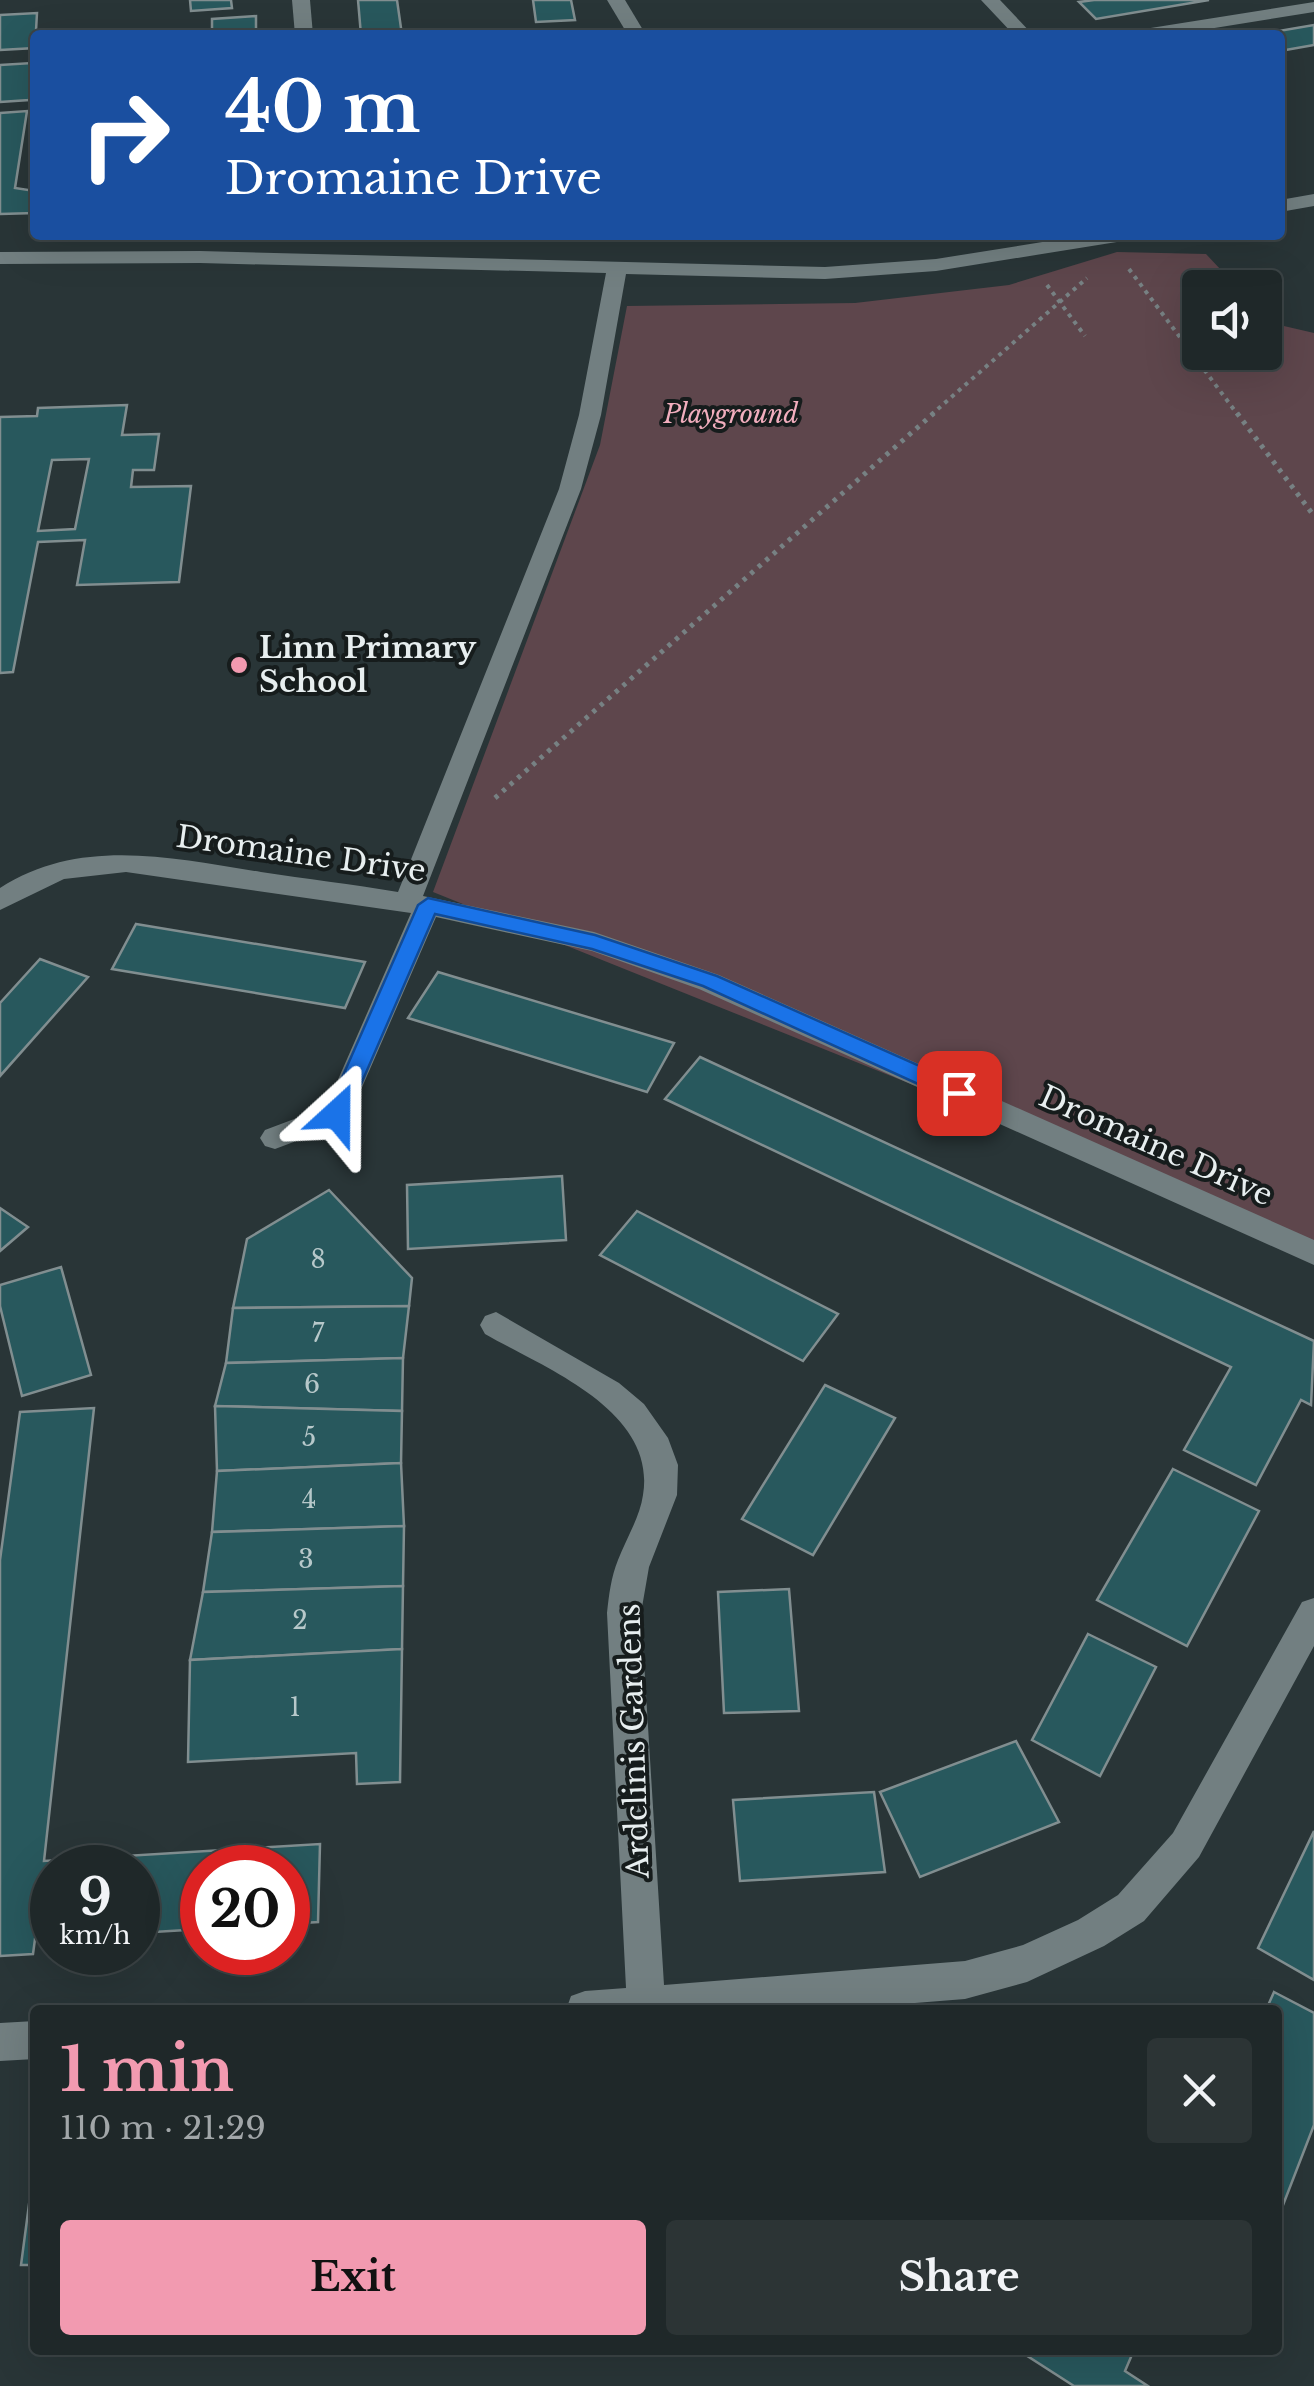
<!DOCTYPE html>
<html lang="en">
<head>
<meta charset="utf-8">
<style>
  :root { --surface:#1f2829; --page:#2c3435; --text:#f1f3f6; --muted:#a1a6a8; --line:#3c4446; --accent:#f29ab0 }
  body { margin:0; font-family:"Libre Baskerville",serif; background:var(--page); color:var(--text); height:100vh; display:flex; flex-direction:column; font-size:38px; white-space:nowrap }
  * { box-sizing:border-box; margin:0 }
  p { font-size:32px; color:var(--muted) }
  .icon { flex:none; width:55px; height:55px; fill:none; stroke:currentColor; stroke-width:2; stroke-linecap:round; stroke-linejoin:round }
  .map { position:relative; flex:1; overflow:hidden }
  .drawer { position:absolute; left:30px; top:2005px; width:1252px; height:350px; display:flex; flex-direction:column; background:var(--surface); border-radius:10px; box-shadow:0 10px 40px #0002,0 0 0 2px var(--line) }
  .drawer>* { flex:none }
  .banner { position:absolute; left:30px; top:30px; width:1255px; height:210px; border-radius:10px; box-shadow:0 10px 40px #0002,0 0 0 2px var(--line); background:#1a4fa0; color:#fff; overflow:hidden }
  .fabs { position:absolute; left:1182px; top:270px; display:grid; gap:20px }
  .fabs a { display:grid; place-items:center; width:100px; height:100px; border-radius:10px; background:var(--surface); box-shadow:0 10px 40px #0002,0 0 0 2px var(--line); font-size:50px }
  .speed { position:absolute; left:30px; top:1845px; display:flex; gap:20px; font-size:50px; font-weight:700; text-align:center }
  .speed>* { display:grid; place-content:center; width:130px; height:130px; border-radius:50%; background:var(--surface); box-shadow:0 10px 40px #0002,0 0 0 2px var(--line); line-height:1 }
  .speed small { font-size:25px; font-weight:400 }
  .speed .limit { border:15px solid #d22; background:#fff; color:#111 }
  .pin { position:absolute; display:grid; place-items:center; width:85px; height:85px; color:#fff; margin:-42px; border-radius:20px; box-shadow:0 5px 15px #0006 }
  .me { position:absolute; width:110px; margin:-55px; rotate:24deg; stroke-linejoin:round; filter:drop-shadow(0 0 8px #0008) }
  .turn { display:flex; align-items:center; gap:35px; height:210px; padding:0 30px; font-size:45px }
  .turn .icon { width:130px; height:130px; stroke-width:2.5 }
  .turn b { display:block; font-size:70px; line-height:85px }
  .round { display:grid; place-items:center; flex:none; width:105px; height:105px; border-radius:10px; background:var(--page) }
  .summary { display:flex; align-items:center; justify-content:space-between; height:170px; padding:0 30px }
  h1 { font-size:60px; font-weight:700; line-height:75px; color:var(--accent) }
  .button { display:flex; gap:20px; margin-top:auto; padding:20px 30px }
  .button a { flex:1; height:115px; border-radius:10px; background:var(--accent); color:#111; font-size:40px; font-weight:700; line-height:115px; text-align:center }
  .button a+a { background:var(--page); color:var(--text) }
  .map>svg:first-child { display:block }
  .green { fill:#5e464c }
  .building { fill:#28585d; stroke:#818e90; stroke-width:2.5; fill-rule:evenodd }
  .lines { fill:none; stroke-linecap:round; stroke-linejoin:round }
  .path-far1 { stroke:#778183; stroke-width:4; stroke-dasharray:4 5; stroke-linecap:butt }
  .path { stroke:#778183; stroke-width:5; stroke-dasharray:4 6; stroke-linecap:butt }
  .minor { fill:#727f81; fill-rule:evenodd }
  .route { fill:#1a73e8; stroke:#114b97; stroke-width:2.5 }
  .poi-dot { fill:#f29ab0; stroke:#161c1c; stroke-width:4 }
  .labels { text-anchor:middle; stroke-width:8; stroke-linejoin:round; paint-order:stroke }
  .far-park-label { font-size:25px; font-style:italic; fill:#f2aebe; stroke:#161c1c }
  .number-label { font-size:25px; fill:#b7c8ca }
  .poi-label { font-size:30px; font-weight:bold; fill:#e7eeef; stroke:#161c1c; text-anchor:start }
  .street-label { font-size:30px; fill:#e7eeef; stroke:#161c1c }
</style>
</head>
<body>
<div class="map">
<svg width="1314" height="2386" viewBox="0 0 1314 2386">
  <rect width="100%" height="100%" fill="#293537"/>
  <path class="green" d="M1117 252 1206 254 1237 287 1200 288V352H1265V317L1271 323 1314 333V1246L433 892 600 445 627 306 855 303 1009 285Z"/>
  <g class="building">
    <path d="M190 0H231L232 8 191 11Z"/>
    <path d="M358 0H397L402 35H361Z"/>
    <path d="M533 0H571L575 20 536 22Z"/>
    <path d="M1094 0H1209L1096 19 1079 2Z"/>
    <path d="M37 13 35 48 0 50V15Z"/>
    <path d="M256 16V35H212V19Z"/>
    <path d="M1314 25V45L1280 51V35H1256Z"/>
    <path d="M32 63 29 100 0 102V65Z"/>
    <path d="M27 111 15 188 35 191V213L0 214V113Z"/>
    <path d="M127 405 122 435 159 434 154 470H133L131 487 191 486 179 582 77 585 85 540 38 542 13 672 0 673V417L37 416 38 408ZM89 459 75 529 38 531 52 460Z"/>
    <path d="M136 924 365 962 345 1008 112 969Z"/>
    <path d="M40 959 88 977 0 1076V1003Z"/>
    <path d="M438 972 674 1043 647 1092 408 1018Z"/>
    <path d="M700 1057 1314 1341 1311 1405 1301 1400 1256 1485 1184 1450 1231 1367 665 1099Z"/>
    <path d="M562 1176 566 1240 408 1249 407 1185Z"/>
    <path d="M329 1190 412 1278 409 1306 233 1308 247 1239Z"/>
    <path d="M0 1208 28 1227 0 1251Z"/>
    <path d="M637 1211 838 1314 803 1361 600 1255Z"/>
    <path d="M61 1267 91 1375 22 1396 0 1306V1285Z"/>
    <path d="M409 1306 403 1358 226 1363 233 1308Z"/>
    <path d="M403 1358 402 1411 215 1406 226 1363Z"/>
    <path d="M825 1385 895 1418 813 1555 742 1519Z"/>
    <path d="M215 1406 402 1411 401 1463 217 1471Z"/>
    <path d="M94 1408 44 1861 320 1844 318 1922 288 1924V1868H202V1929L138 1933V1868H52V1938L35 1939 33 1954 0 1956V1560L20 1412Z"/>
    <path d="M401 1463 404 1526 212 1532 217 1471Z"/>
    <path d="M1173 1469 1259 1511 1187 1646 1097 1600Z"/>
    <path d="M404 1526 403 1586 203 1592 212 1532Z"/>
    <path d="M403 1586 402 1649 190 1660 203 1592Z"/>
    <path d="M789 1589 799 1711 724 1713 718 1592Z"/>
    <path d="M1088 1634 1156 1667 1100 1776 1032 1740Z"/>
    <path d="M402 1649 400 1782 357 1784 356 1753 188 1762 190 1660Z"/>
    <path d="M1016 1741 1059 1822 920 1877 880 1792Z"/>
    <path d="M874 1792 885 1872 740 1881 733 1800Z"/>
    <path d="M1314 1831V1980L1258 1948Z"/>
    <path d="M1274 1992 1314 2013V2125L1278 2218V2010H1266Z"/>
    <path d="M35 2159V2265H21Z"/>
    <path d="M1018 2350H1134L1125 2371 1148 2386H1074Z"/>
  </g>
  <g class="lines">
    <g class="path-far1">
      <path d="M1129 269 1238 415"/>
      <path d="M1047 285 1085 336"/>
      <path d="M931 415 1087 278"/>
    </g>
    <g class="path">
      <path d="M1237 413 1314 516"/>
      <path d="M495 798 934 413"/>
    </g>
    <g class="minor">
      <path d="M292 0H310L313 35H295Z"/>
      <path d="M607 0H625L646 35H628Z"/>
      <path d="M981 0H1000L1033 35H1014Z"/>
      <path d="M1314 2V12L1171 35H1129L1138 30Z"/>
      <path d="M1314 194V206L1280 212V200Z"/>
      <path d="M1086 235H1133L1123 241 936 271 825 279 626 274 601 415 581 489 423 896 594 932 719 975 1314 1240V1265L699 989 592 951 436 917 347 1122 275 1149 265 1146 260 1138 265 1130 326 1107 411 913 126 872 64 879 0 910V888C80 836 173 858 261 872 306 879 352 884 398 892L559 489 579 415 606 273 200 263 0 264V252L200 251 825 267 936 259Z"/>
      <path d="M496 1312 619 1383 644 1404 668 1438 678 1465 677 1495 649 1567 641 1613 664 1985 965 1961 1023 1945 1078 1920 1118 1895 1173 1833 1302 1602 1314 1598V1646L1199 1857 1144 1921 1104 1946 1027 1982 965 1999 827 2010H566L571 1996 585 1991 626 1988 607 1613C609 1595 611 1577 618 1560 626 1539 640 1517 643 1495 657 1410 544 1368 485 1334L480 1325 485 1316Z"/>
      <path d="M35 2021V2059L0 2061V2023Z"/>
    </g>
  </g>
  <path class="route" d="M428 898 595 935 717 976 967 1087 970 1093 959 1101 951 1099 703 986 592 949 435 914 348 1114 345 1120H329L326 1114 418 905Z"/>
  <circle class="poi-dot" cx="239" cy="665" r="10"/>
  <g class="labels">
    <g class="far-park-label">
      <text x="731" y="423">Playground</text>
    </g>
    <g class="number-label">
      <text x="318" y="1268">8</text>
      <text x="318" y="1342">7</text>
      <text x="312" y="1393">6</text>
      <text x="309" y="1446">5</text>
      <text x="309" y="1508">4</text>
      <text x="306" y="1568">3</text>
      <text x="300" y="1629">2</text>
      <text x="295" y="1716">1</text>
    </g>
    <g class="poi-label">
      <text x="259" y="658">Linn Primary<tspan x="259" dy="34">School</tspan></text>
    </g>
    <g class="street-label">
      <text transform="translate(301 854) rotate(8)" y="10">Dromaine Drive</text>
      <text transform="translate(1156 1146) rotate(24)" y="10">Dromaine Drive</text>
      <text transform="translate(634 1741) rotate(-92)" y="10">Ardclinis Gardens</text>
    </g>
  </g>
</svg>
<div class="fabs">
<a><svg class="icon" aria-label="sound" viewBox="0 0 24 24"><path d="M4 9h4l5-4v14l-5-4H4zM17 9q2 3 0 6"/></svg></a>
</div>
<div class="speed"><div>9<small>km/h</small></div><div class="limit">20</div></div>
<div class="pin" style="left:959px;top:1093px;background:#d93025"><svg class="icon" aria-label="arrive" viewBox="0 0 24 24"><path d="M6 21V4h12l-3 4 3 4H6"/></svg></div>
<svg class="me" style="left:337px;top:1114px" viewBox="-20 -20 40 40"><path d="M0-17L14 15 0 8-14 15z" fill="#1a73e8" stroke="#fff" stroke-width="4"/></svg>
<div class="banner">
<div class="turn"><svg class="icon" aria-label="right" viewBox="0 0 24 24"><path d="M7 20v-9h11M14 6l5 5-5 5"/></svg><div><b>40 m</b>Dromaine Drive</div></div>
</div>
<section class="drawer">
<div class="summary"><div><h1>1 min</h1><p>110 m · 21:29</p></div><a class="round"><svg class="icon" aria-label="close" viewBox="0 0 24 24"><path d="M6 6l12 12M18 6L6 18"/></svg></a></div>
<div class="button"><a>Exit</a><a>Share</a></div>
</section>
</div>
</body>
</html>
